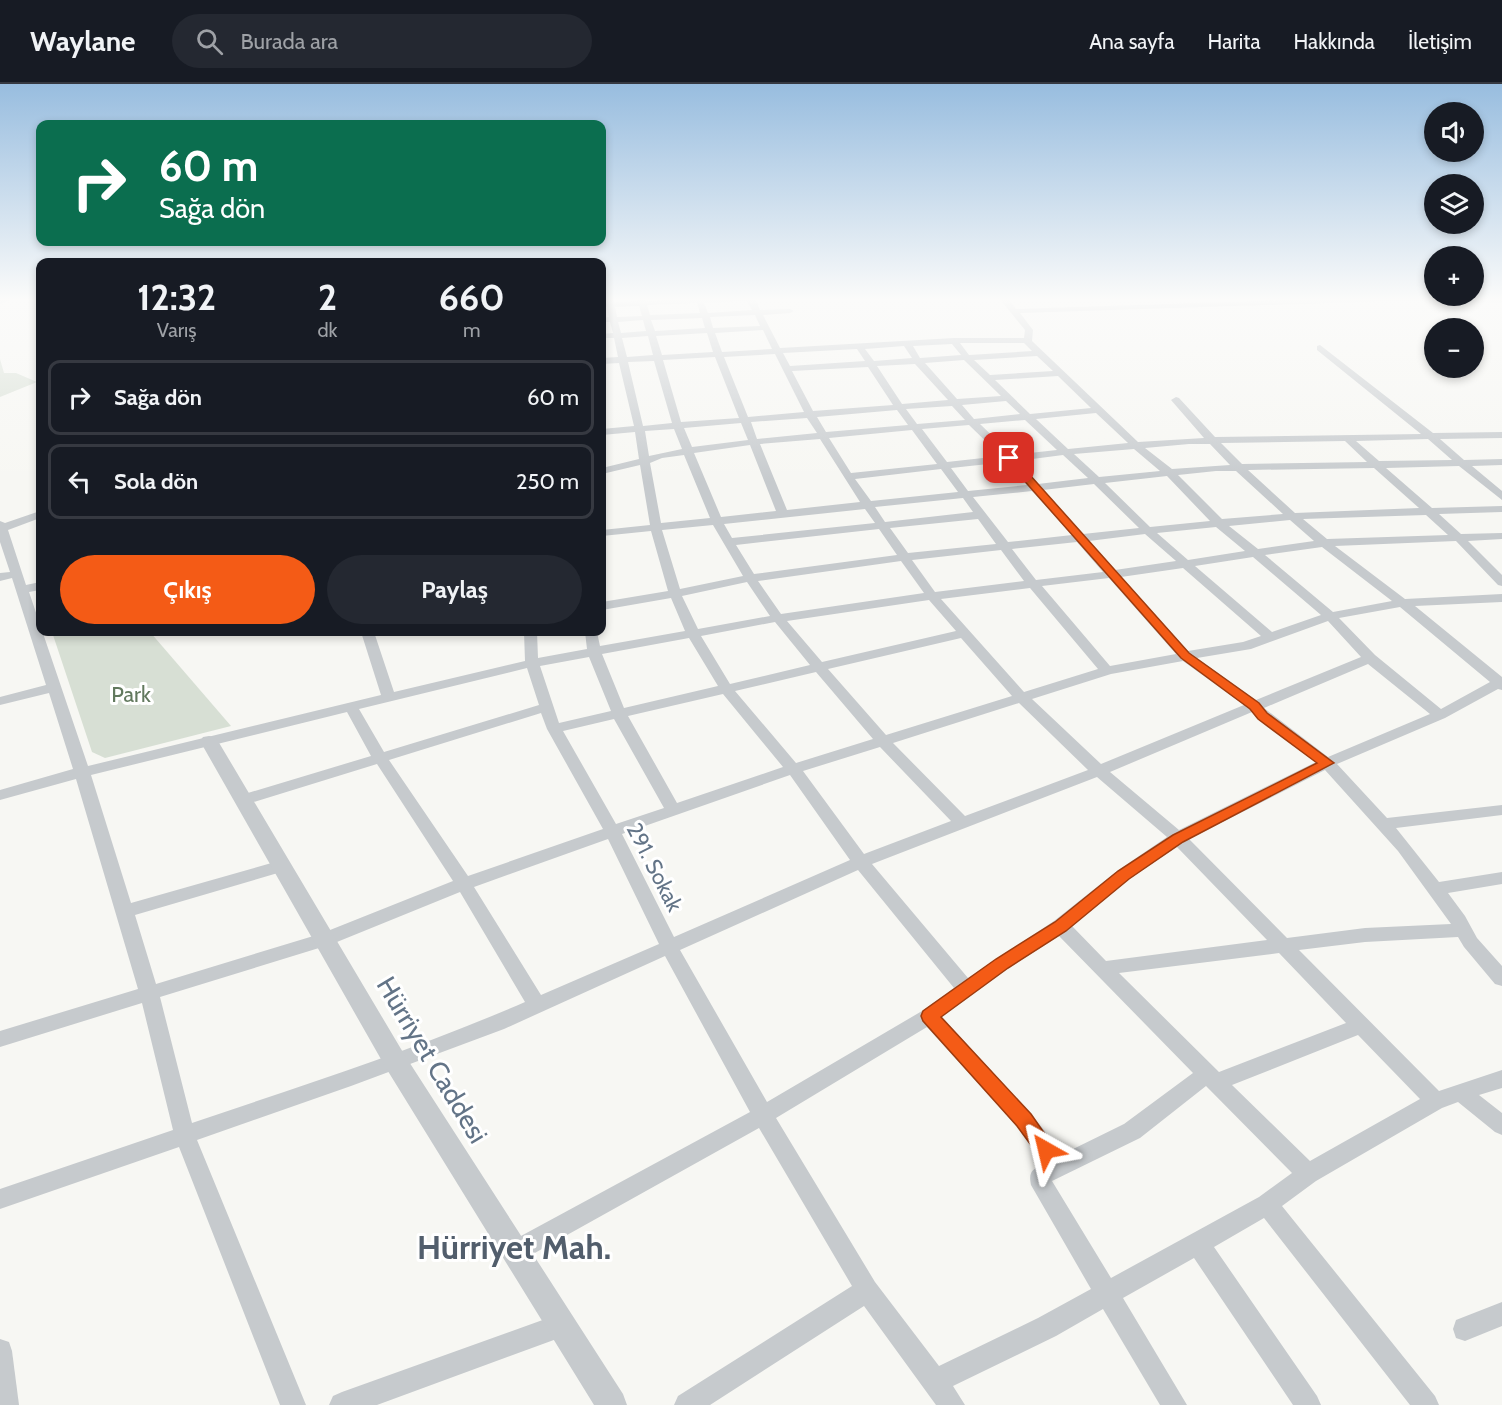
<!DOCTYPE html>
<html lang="tr">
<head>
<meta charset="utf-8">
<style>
  :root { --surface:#171b24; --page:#242831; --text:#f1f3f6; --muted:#9ea1a6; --line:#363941; --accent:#f45b16 }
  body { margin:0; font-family:Cabin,sans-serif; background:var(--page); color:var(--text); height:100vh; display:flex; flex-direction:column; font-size:22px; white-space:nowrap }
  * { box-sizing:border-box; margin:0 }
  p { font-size:20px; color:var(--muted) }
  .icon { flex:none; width:33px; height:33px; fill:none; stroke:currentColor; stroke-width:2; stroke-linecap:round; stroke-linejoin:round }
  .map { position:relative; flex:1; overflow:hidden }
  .panel { position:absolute; left:36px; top:174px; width:570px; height:378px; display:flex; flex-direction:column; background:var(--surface); border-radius:12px; box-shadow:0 3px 9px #0003 }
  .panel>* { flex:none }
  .top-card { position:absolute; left:36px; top:36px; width:570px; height:126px; border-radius:12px; box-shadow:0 3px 9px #0003; background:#0b6e4f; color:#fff; overflow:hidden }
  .buttons { position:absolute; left:1424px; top:18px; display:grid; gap:12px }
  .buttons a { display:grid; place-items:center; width:60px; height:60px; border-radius:50%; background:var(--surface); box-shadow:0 3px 9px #0003; font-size:30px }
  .pin { position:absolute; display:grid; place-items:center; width:51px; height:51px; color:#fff; margin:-26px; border-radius:12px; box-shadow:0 3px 9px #0006 }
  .me { position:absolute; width:66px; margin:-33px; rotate:323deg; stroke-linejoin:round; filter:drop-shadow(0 0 4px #0008) }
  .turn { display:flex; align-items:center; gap:21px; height:126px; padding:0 24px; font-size:27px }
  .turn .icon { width:78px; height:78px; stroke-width:2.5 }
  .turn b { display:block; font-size:42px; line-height:51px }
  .eta { display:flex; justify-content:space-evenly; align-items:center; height:102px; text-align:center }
  .eta b { font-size:36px; font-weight:700; line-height:42px }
  .cta { display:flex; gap:12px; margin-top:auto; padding:12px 24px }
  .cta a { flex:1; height:69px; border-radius:36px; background:var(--accent); color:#fff; font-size:24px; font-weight:700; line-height:69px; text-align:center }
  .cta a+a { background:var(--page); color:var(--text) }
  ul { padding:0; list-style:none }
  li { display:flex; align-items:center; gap:18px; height:75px; margin:0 12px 9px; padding:0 12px; border:3px solid var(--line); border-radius:12px }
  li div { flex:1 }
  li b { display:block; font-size:22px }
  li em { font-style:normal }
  header { display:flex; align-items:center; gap:36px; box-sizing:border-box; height:84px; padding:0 30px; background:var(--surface); border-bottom:2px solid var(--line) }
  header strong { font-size:28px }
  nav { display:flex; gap:33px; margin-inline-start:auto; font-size:21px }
  .search { width:420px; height:54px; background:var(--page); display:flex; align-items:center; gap:15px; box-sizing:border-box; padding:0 21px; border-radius:33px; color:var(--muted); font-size:22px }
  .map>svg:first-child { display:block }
  .green { fill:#d7dfd4 }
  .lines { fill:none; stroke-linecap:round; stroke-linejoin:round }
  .stream { stroke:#c0cbd1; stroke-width:3 }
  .minor { fill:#c6cacd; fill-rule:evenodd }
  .tertiary { fill:#c6cacd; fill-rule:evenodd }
  .route { fill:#f45b16; stroke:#9f3b0e; stroke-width:1.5 }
  .labels { text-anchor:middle; stroke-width:6; stroke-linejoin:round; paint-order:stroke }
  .park-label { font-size:22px; fill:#62795e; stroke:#fff }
  .street-label { font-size:22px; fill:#637487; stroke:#fff }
  .near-street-label { font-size:27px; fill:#637487; stroke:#fff }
  .near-district-label { font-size:33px; font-weight:bold; fill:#525e6c; stroke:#fff }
</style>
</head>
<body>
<header>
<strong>Waylane</strong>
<div class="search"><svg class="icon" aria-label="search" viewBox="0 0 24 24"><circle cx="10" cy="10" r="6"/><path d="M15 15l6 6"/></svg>Burada ara</div>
<nav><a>Ana sayfa</a><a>Harita</a><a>Hakkında</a><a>İletişim</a></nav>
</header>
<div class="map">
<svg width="1502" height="1321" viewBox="0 0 1502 1321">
  <rect width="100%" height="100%" fill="#f7f7f3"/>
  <g class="green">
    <path d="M0 275 4 289H16L37 298 0 313Z"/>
    <path d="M52 548H150L231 642 105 674 92 668Z"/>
  </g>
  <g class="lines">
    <path class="stream" d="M0 218 12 214"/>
    <g class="minor">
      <path d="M606 214H612L614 218 638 217 637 214H645L646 217 755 214 760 226 790 225 794 227 790 229 763 231 780 264 954 254H1024L1025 246 999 214H1007L1016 225 1350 214 1502 215V219L1392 217 1020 229 1033 246 1032 257 1138 358 1204 354 1171 316 1176 313 1179 314 1215 353 1421 350 1317 266V262L1320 261 1433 349 1502 348V354L1440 355 1464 376 1502 375V381L1472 382 1502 407V416L1459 382 1386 384 1432 424 1502 422V428L1439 430 1461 450 1502 449V455L1468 457 1502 491V502L1498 501 1456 457 1335 462 1405 515 1502 510V518L1415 522 1502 593V606L1498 605 1445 634 1337 680 1387 734 1502 721V731L1396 744 1439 798 1502 788V800L1448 809 1465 832 1477 854 1502 882V902L1495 900 1464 863 1458 853 1365 858 1299 866 1439 1007 1502 986V1004L1479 1011 1502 1029V1051L1495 1048 1458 1018 1442 1024 1316 1097 1282 1122 1435 1312 1439 1321H1410L1264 1134 1214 1163 1317 1312 1321 1321H1293L1194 1174 1123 1214 1187 1321H1160L1103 1225 1056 1252 953 1302 965 1321H936L864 1222 710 1321H674L678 1312 852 1202 759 1044 524 1175 516 1178 508 1175 504 1167 508 1159 750 1028 665 872 504 945 351 1002 197 1056 306 1321H280L179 1063 0 1125V1105L173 1046 142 919 0 963V947L138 905 76 695 0 716V706L73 685 49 609 0 621V613L46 601 12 494 0 497V489L10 488 0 458V437L5 439 40 427V434L8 446 26 501 40 498V506L29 508 88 682 381 611 361 548H374L394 608 525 577 524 548H537L538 574 587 565 585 548H597L600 562 685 547 671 514 602 526V518L668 507 651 447 602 452V446L650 441 640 381 602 390V384L639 375 635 348 602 351V345L634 342 619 279 602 280V274L618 273 614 254H602V250L613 249 610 238H602V234L609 233 607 223H602V219L606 218ZM747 217 752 226 708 229 704 219ZM697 219 700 229 650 231 647 221ZM639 222 642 232 617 233 615 223ZM755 231 760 242 713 244 710 233ZM702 234 705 244 655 247 651 236ZM643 236 646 247 621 249 618 238ZM763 246 772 265 722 268 715 249ZM707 249 713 268 662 271 656 252ZM648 252 653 271 627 273 622 254ZM960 259H1024L1032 267 969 271ZM952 260 961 271 920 274 913 262ZM904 262 912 274 874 277 865 265ZM857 265 865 277 790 282 783 269ZM775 270 804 328 748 333 724 273ZM1037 272 1053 287 990 291 974 276ZM715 273 739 334 681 338 663 276ZM964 276 1001 312 957 315 925 279ZM654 277 672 339 643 342 628 278ZM915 280 948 316 902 320 877 282ZM868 283 893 321 813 327 792 287ZM1058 292 1091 324 1030 330 995 296ZM1006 317 1020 330 974 335 962 321ZM952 322 965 336 917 340 906 325ZM897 326 908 341 826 348 817 333ZM1096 329 1128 359 1068 365 1036 335ZM807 334 817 349 757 355 751 338ZM1025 336 1057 366 1012 371 980 340ZM741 339 748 356 692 363 684 344ZM969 341 1001 372 947 378 922 345ZM674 345 682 365 649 372 645 347ZM912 346 937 380 851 389 829 354ZM820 355 860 418 787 426 760 360ZM1428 355 1452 376 1379 377 1356 357ZM1345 357 1367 378 1242 380 1221 359ZM1189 360H1210L1230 381 1172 385 1145 364ZM750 361 776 427 721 433 694 369ZM1134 365 1160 387 1099 393 1074 370ZM684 371 710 434 661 439 650 379 662 374ZM1063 371 1088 394 1038 400 1017 377ZM1007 378 1027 401 968 407 951 384ZM1374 384 1419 424 1295 429 1248 386ZM941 385 958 408 871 417 855 395ZM1216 387H1236L1283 430 1222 435 1178 391ZM1167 392 1210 437 1150 443 1105 399ZM1094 400 1139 444 1083 450 1043 406ZM1032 407 1072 451 1008 458 973 413ZM963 414 973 428 885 438 875 423ZM865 425 875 439 732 454 724 440ZM1426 431 1448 451 1327 455 1303 435ZM978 435 996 460 908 469 890 444ZM1290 436 1314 457 1258 465 1229 442ZM713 441 743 492 680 505 662 446ZM1216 443 1245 467 1188 476 1157 449ZM879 445 897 471 754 490 736 461ZM1145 450 1176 477 1115 486 1089 457ZM1077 458 1103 488 1036 496 1012 465ZM1322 463 1392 517 1333 528 1265 471ZM1001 466 1024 497 935 508 912 476ZM1253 473 1321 531 1272 548 1195 482ZM901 477 924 509 781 530 758 497ZM1183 484 1261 552 1243 558 1188 567 1121 493ZM1109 494 1176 570 1110 582 1042 502ZM747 498 770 532 698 545 682 512ZM1030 504 1098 585 1024 608 941 515ZM929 516 956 547 822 578 787 537ZM1400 523 1490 598 1441 625 1375 571 1339 534ZM1328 537 1361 573 1256 616 1197 574 1251 565ZM775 538 810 581 730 600 701 552ZM689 554 718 602 624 624 602 570ZM961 554 1012 612 886 651 828 585ZM589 573 611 627 559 639 540 582ZM1183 577 1244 621 1101 680 1032 615 1111 590ZM1368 580 1430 630 1328 673 1264 624ZM527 584 539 621 384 668 359 625ZM816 588 873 655 796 679 735 607ZM723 610 783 683 677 719 628 632ZM1019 619 1088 686 965 732 893 659ZM347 628 371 672 238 712 236 716 244 721 377 680 453 797 320 850 156 900 135 831 288 786 290 782 288 778 282 776 131 819 91 691ZM1252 628 1258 635 1316 678 1179 746 1110 688ZM541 629 547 645 603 745 468 792 389 676ZM614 635 664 724 616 740 563 647ZM880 663 951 737 864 770 803 687ZM1325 686 1398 767 1451 840 1365 844 1287 854 1189 755ZM790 691 850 776 674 853 622 750ZM1097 693 1167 753 1117 787 1054 837 968 894 872 780ZM608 755 659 860 541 911 474 803ZM1177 763 1267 856 1106 877 1072 842 1129 795ZM858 786 954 904 922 927 767 1018 680 866ZM460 808 525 918C417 965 304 1001 192 1039L160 913 332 860ZM1059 852 1193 989 1124 1040 1063 1070 1031 1030 942 933 1009 884ZM1279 869 1346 939 1219 988 1119 889ZM927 943 1017 1042 1045 1079C1033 1085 1028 1087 1031 1101L1091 1205 1038 1234 939 1282 875 1198 776 1034ZM1358 951 1420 1015 1310 1077 1232 1001ZM1206 1002 1292 1089 1259 1113 1111 1194 1052 1097 1140 1054Z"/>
      <path d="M1502 1218V1242L1465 1257 1456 1254 1453 1245 1456 1236Z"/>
      <path d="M562 1229 571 1232 574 1241 571 1250 562 1253 377 1321H329L333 1312 342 1308Z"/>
      <path d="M0 1255 9 1258 12 1267 19 1321H0Z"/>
    </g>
    <path class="tertiary" d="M209 652 215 653 218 657 404 970 623 1310 627 1321H594L386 984 200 657 203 653Z"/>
  </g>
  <linearGradient id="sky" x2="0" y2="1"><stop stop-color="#98bddf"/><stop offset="0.54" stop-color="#fbfbfa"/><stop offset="1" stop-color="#fbfbfa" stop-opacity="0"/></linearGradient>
  <rect width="1502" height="399" fill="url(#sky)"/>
  <path class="route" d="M1006 372H1013L1189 569 1259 619 1267 629 1334 679 1183 758 1129 795 1066 847 1008 884 941 933 1031 1030 1056 1066 1053 1072 1046 1074 1039 1072 1017 1042 923 937 921 932 923 927 996 875 1055 838 1118 787 1173 751 1317 679 1258 635 1250 625 1181 574 1006 376Z"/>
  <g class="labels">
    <g class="park-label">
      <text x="131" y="618">Park</text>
    </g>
    <g class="street-label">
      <text transform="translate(655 783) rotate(63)" y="8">291. Sokak</text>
    </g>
    <g class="near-street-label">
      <text transform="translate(432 976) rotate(59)" y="9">Hürriyet Caddesi</text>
    </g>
    <g class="near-district-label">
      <text x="514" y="1175">Hürriyet Mah.</text>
    </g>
  </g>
</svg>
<div class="buttons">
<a><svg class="icon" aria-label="sound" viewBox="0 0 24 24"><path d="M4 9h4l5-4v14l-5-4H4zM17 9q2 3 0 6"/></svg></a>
<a><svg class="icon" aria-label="layers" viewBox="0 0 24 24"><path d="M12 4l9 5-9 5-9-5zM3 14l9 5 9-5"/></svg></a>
<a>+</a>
<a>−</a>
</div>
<div class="pin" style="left:1009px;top:374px;background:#d93025"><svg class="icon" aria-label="arrive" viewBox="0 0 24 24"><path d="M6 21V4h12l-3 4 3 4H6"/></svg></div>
<svg class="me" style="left:1046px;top:1066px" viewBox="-20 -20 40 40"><path d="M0-17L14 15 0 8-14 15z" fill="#f45b16" stroke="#fff" stroke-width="4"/></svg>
<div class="top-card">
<div class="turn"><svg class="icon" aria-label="right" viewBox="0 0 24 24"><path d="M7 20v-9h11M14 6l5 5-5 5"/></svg><div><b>60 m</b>Sağa dön</div></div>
</div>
<section class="panel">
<div class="eta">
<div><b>12:32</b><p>Varış</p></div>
<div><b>2</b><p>dk</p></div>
<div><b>660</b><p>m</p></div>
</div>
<ul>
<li><svg class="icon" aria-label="right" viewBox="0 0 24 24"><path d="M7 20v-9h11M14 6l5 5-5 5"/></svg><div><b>Sağa dön</b></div><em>60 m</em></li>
<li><svg class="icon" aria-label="left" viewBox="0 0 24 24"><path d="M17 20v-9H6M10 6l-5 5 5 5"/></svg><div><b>Sola dön</b></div><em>250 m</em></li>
</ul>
<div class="cta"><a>Çıkış</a><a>Paylaş</a></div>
</section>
</div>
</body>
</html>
